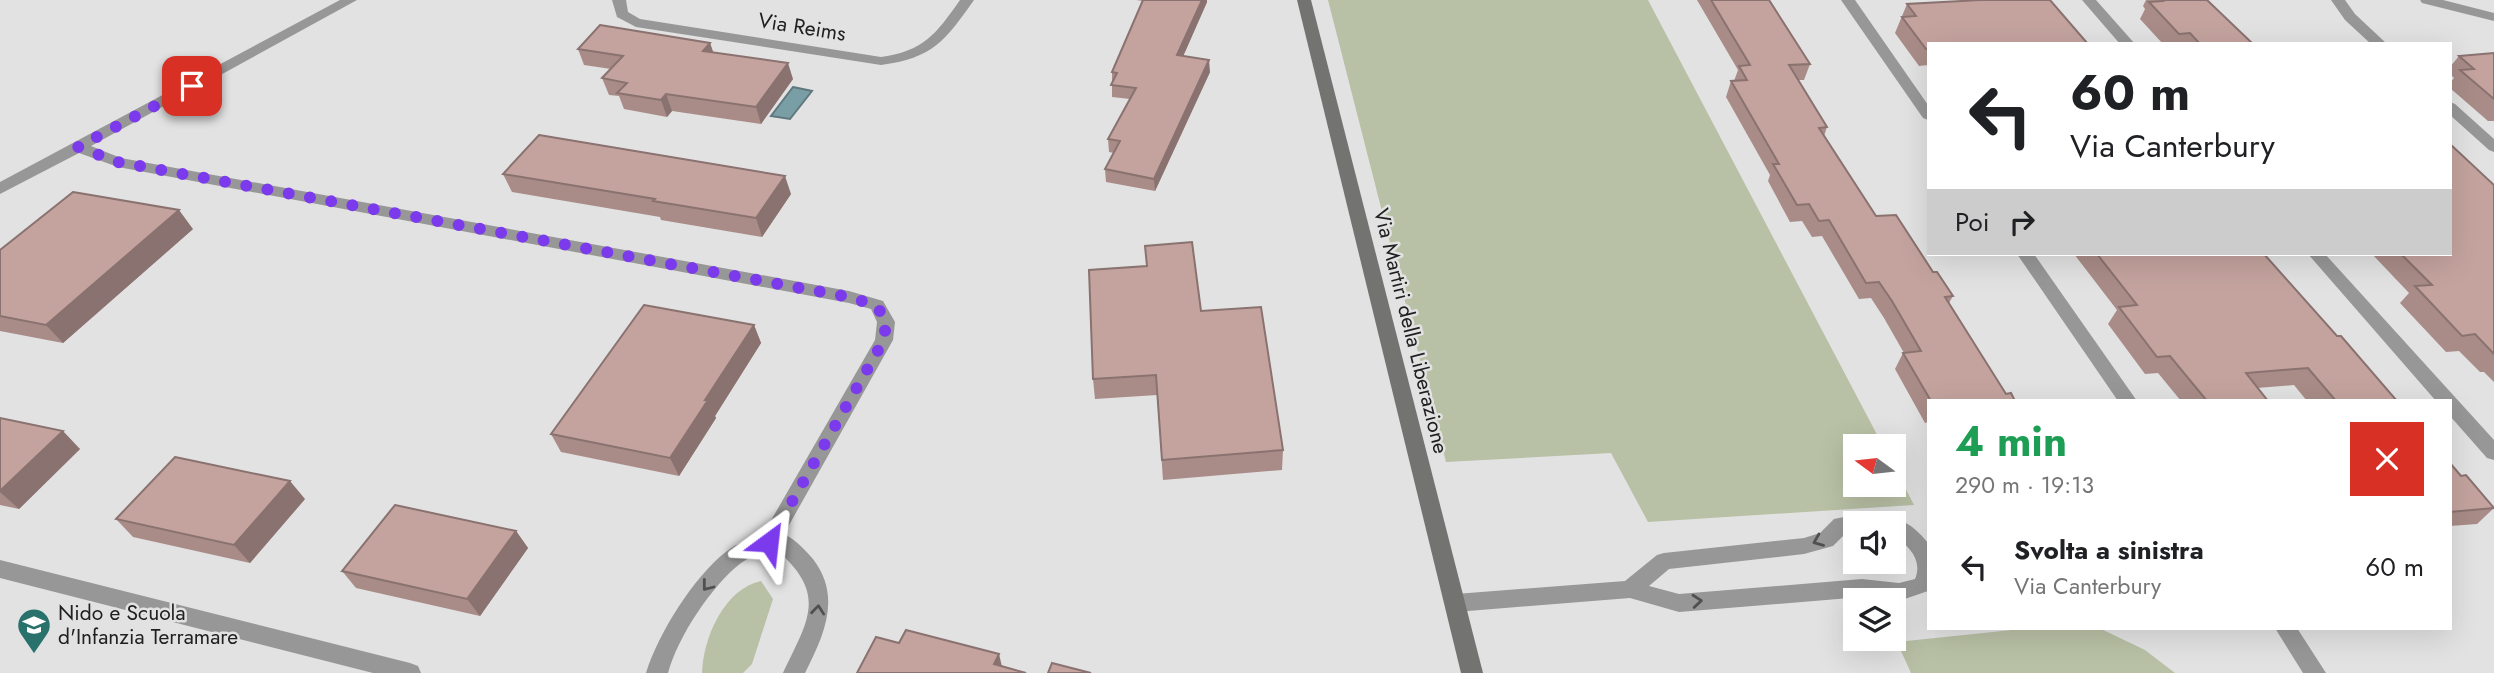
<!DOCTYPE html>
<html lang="it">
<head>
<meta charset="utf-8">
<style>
  :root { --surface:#fff; --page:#f6f6f6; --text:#202124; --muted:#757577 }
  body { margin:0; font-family:Jost,sans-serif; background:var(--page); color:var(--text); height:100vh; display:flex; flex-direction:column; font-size:26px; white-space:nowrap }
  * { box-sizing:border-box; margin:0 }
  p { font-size:23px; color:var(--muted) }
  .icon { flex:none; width:38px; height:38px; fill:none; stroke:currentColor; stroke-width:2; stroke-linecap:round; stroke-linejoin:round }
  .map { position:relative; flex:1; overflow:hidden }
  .details { position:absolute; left:1927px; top:399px; width:525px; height:231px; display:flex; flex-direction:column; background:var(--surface); border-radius:0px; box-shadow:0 7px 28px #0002 }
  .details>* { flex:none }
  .hud { position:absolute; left:1927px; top:42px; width:525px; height:214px; border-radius:0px; box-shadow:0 7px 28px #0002; background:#fff; color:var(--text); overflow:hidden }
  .needle { width:46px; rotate:285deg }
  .fabs { position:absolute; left:1843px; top:434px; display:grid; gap:14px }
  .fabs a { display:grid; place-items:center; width:63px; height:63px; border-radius:0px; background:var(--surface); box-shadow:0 7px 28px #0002; font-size:35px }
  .pin { position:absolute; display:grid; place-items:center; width:60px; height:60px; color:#fff; margin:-30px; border-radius:14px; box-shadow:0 4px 10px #0006 }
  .me { position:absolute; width:77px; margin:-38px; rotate:30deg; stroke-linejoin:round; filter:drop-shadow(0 0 5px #0008) }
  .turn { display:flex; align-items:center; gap:24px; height:147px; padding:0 28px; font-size:32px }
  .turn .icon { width:91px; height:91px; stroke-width:2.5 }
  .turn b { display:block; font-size:49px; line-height:60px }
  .then { display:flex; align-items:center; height:66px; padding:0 28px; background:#0003; gap:14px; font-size:26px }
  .round { display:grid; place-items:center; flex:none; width:74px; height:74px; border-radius:0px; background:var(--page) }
  .head { display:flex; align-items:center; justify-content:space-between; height:119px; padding:0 28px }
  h1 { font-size:42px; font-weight:700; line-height:52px; color:#1e9e55 }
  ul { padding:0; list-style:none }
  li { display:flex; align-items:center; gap:21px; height:98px; padding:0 28px }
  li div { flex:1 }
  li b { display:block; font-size:26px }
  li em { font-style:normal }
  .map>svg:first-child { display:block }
  .green { fill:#b8c0a5 }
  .water { fill:#7a9ea5; stroke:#5f787d; stroke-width:2 }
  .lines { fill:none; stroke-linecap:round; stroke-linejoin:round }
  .street { fill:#979797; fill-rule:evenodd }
  .secondary { fill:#737372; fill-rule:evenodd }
  .wall { fill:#a98c88 }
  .shaded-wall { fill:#89726f }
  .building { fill:#c4a39e; stroke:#89726f; stroke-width:2 }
  .oneway { stroke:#505050 }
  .route { stroke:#7c3aed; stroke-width:12; stroke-dasharray:0 21.6 }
  .labels { text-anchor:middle; stroke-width:5; stroke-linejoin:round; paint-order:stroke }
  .street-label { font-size:21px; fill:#202021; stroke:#e2e2e3 }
  .poi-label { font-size:21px; fill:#202021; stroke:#e2e2e3; text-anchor:start }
</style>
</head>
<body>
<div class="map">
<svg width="2494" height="673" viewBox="0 0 2494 673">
  <rect width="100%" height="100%" fill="#e2e2e3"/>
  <g class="green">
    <path d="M1328 0H1648L1883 446H1855V485H1894V466L1914 505 1648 522 1611 453 1446 462Z"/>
    <path d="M761 581 773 599 752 664 743 673H702C703 638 724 589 761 581Z"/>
    <path d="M2031 628H2099L2145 650 2175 673H1911L1897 642Z"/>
  </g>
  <path class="water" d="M793 87 812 91 790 119 771 116Z"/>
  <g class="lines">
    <g class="street">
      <path d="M340 0H357L91 146 121 158 849 291 883 301 895 322 893 340 784 534C795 539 805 550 813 559 842 597 824 635 805 673H783C808 620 828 595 777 550 764 552 752 555 741 563 712 585 677 638 668 673H646C658 634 694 576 727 551 737 543 750 540 762 536L875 340 877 322 871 309 849 303 118 167 79 153 0 194V182Z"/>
      <path d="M612 0H626L628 12 640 19 881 57C924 51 936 34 960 0H974C945 41 933 58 881 65L636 27 617 17Z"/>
      <path d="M1841 0H1855L1928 105V120L1923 118Z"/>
      <path d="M2082 0H2096L2135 44H2120Z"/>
      <path d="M2331 0H2345L2355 14 2387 44H2371L2345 20Z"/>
      <path d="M2420 0H2443L2494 13V21L2422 3Z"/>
      <path d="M2450 102 2455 104 2494 139V152L2489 150 2450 115Z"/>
      <path d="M2017 254H2034L2137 401H2118Z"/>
      <path d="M2308 254H2325L2494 440V460L2487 458 2450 416V401H2436Z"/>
      <path d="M1869 512 1887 517 1889 521C1904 516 1919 532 1928 543V591L1899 601 1862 597 1679 612 1630 598 1456 612 1449 609 1446 603 1449 597 1456 594 1625 581 1657 555 1664 553 1804 538 1820 533 1834 519ZM1855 523H1894V536C1909 546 1923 560 1915 579L1899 583 1862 579 1679 594 1649 586 1669 569 1804 554 1833 546 1847 532 1855 531Z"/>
      <path d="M0 560 410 663 418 666 421 673H373L0 578Z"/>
      <path d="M2275 628H2297L2326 673H2303Z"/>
    </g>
    <path class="secondary" d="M1297 0H1311L1483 673H1461Z"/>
  </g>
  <g class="wall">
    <path d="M1136 0H1207V2L1183 56 1210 72 1155 191 1106 182 1105 169 1114 153 1109 152 1108 139 1130 99 1112 97V72L1143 1Z"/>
    <path d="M1697 0H1769L1810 64 1804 80H1798L1827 127 1824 136 1876 216 1933 272 1953 296 1949 303 2006 394 2015 401H1928V422L1925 423 1895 369 1903 353H1904L1884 318 1871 298 1859 299 1822 236 1812 237 1802 221 1790 222 1768 181 1770 175 1726 97 1731 81H1734L1738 70Z"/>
    <path d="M2146 0H2207L2253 44H2163L2140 19 2145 9 2143 6Z"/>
    <path d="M1907 4 2088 44H1928V65L1919 66 1895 33Z"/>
    <path d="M710 43 713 53 793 79 761 124 672 111 667 117 624 109 619 96 609 95 602 78 611 69 584 65 578 49Z"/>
    <path d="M2494 53V121H2488L2450 88V83L2454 78 2450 74V67L2459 56Z"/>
    <path d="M503 174 791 194 762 237 661 220 660 217 512 192Z"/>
    <path d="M2494 185V382L2484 372H2480L2459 351 2446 352 2400 303 2409 293 2372 254H2366H2450Z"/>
    <path d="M193 229 63 343 0 331V250Z"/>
    <path d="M2074 254H2264L2337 336 2397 401H2307L2294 385 2257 388 2268 401H2181L2158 373 2145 374 2108 324 2117 310Z"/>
    <path d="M1201 311 1283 450 1282 470 1163 480 1157 395 1095 399 1093 379Z"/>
    <path d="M754 325 761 343 715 416 716 418 679 476 561 452 551 434Z"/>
    <path d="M0 418 80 449 19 509 0 505Z"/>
    <path d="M2450 463 2461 476 2494 508 2477 524 2450 526Z"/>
    <path d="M305 499 250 563 133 537 116 519Z"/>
    <path d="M516 531 528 548 480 616 356 588 342 571Z"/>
  </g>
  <g class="shaded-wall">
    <path d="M1202 0H1207V2L1178 68 1177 55Z"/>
    <path d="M710 43 716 60 703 51Z"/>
    <path d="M1209 60 1210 72 1155 191 1154 179Z"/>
    <path d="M788 63 793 79 761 124 756 107Z"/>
    <path d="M666 94 672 111 667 117 661 100Z"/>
    <path d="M785 176 791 194 762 237 756 218Z"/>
    <path d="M179 210 193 229 63 343 46 325Z"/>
    <path d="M754 325 761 343 715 416 716 418 679 476 670 458 705 400Z"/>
    <path d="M63 431 80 449 19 509 0 492Z"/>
    <path d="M290 481 305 499 250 563 234 545Z"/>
    <path d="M516 531 528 548 480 616 467 599Z"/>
    <path d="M999 654 1003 671 994 664Z"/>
  </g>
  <g class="building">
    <path d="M1143 0H1202L1177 55 1209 60 1154 179 1105 169 1120 141 1108 139 1136 88 1111 85 1117 73 1112 72Z"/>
    <path d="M1711 0H1769L1810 64 1789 65 1827 127 1819 128 1876 216 1896 215 1933 272H1937L1953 296 1945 297 2006 394 2011 393 2015 401H1931L1903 353 1921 351 1892 301 1879 282 1866 283 1829 220 1819 221 1809 204 1797 205 1773 164H1779L1731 81 1747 80 1739 66 1750 65Z"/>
    <path d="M1980 0H2050L2088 44H1928V49H1926L1902 17 1916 16 1907 4Z"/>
    <path d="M2162 0H2207L2253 44H2200L2190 33 2179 34 2149 2 2163 1Z"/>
    <path d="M600 25 710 43 703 51 788 63 756 107 666 94 661 100 617 93 627 83 602 78 623 56 578 49Z"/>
    <path d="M2494 53V99L2460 70 2474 69 2459 56Z"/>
    <path d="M539 135 785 176 756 218 653 201 655 199 503 174Z"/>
    <path d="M2450 144 2494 185V354L2475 334 2462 336 2415 286 2432 285 2401 254H2450Z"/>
    <path d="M73 192 179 210 46 325 0 316V250Z"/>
    <path d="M1192 242 1201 311 1261 307 1283 450 1162 460 1156 375 1093 379 1089 270 1147 266 1145 246Z"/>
    <path d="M2097 254H2264L2337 336H2341L2397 401H2336L2308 368 2246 373 2268 401H2207L2170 356 2157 357 2119 307 2137 305Z"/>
    <path d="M644 305 754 325 705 400H708L670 458 551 434Z"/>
    <path d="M0 418 63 431 0 491Z"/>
    <path d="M175 457 290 481 234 545 116 519Z"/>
    <path d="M2450 463 2461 476 2466 475 2494 508 2450 512Z"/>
    <path d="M395 505 516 531 467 599 342 571Z"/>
    <path d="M906 630 999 654 994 664 1026 673H857L876 637 899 643Z"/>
    <path d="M1052 663 1091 673H1048Z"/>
  </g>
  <defs><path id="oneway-chevron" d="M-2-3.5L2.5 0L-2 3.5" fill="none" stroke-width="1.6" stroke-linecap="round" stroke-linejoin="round" transform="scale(1.75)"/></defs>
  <g class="oneway">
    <use href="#oneway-chevron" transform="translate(1818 541) rotate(158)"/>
    <use href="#oneway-chevron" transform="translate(707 586) rotate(128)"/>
    <use href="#oneway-chevron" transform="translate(1697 601) rotate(-5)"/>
    <use href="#oneway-chevron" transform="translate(818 610) rotate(-84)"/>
  </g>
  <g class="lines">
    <path class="route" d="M192 86 78 147 118 162 849 297 877 306 886 322 884 340 769 542"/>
  </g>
  <defs>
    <g id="school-pin" transform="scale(1.75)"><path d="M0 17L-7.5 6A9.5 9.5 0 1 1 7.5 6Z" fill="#29716b" stroke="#e2e2e3"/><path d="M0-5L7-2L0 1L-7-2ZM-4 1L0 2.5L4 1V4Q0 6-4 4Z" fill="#fff"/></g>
  </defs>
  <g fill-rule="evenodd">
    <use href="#school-pin" x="34" y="625"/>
  </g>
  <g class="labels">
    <g class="street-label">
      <text transform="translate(802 27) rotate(9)" y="7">Via Reims</text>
      <text transform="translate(1411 331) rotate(76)" y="7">Via Martiri della Liberazione</text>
    </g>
    <g class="poi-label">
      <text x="58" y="620">Nido e Scuola<tspan x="58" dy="24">d'Infanzia Terramare</tspan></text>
    </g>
  </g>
</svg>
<div class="fabs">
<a><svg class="needle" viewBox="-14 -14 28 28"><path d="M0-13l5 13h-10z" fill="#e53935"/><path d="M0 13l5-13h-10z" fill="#757577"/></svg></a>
<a><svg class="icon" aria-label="sound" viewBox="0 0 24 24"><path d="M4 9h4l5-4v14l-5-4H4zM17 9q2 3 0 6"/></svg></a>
<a><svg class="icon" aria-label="layers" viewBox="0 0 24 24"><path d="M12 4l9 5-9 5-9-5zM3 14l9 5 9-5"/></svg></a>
</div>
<div class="pin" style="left:192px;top:86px;background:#d93025"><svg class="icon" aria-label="arrive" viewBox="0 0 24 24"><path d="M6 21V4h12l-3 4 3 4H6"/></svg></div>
<svg class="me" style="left:769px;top:542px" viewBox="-20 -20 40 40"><path d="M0-17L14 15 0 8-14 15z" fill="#7c3aed" stroke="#fff" stroke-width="4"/></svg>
<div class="hud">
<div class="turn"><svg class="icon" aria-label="left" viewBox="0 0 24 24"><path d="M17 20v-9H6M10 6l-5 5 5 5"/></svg><div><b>60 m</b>Via Canterbury</div></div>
<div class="then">Poi<svg class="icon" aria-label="right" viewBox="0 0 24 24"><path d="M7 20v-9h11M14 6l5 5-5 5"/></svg></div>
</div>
<section class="details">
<div class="head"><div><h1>4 min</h1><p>290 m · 19:13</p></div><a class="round" style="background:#d93025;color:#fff"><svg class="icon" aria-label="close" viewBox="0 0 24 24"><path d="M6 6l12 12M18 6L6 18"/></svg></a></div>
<ul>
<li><svg class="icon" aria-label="left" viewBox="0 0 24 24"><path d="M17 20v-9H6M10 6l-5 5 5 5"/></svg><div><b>Svolta a sinistra</b><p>Via Canterbury</p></div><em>60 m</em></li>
</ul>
</section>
</div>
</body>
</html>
